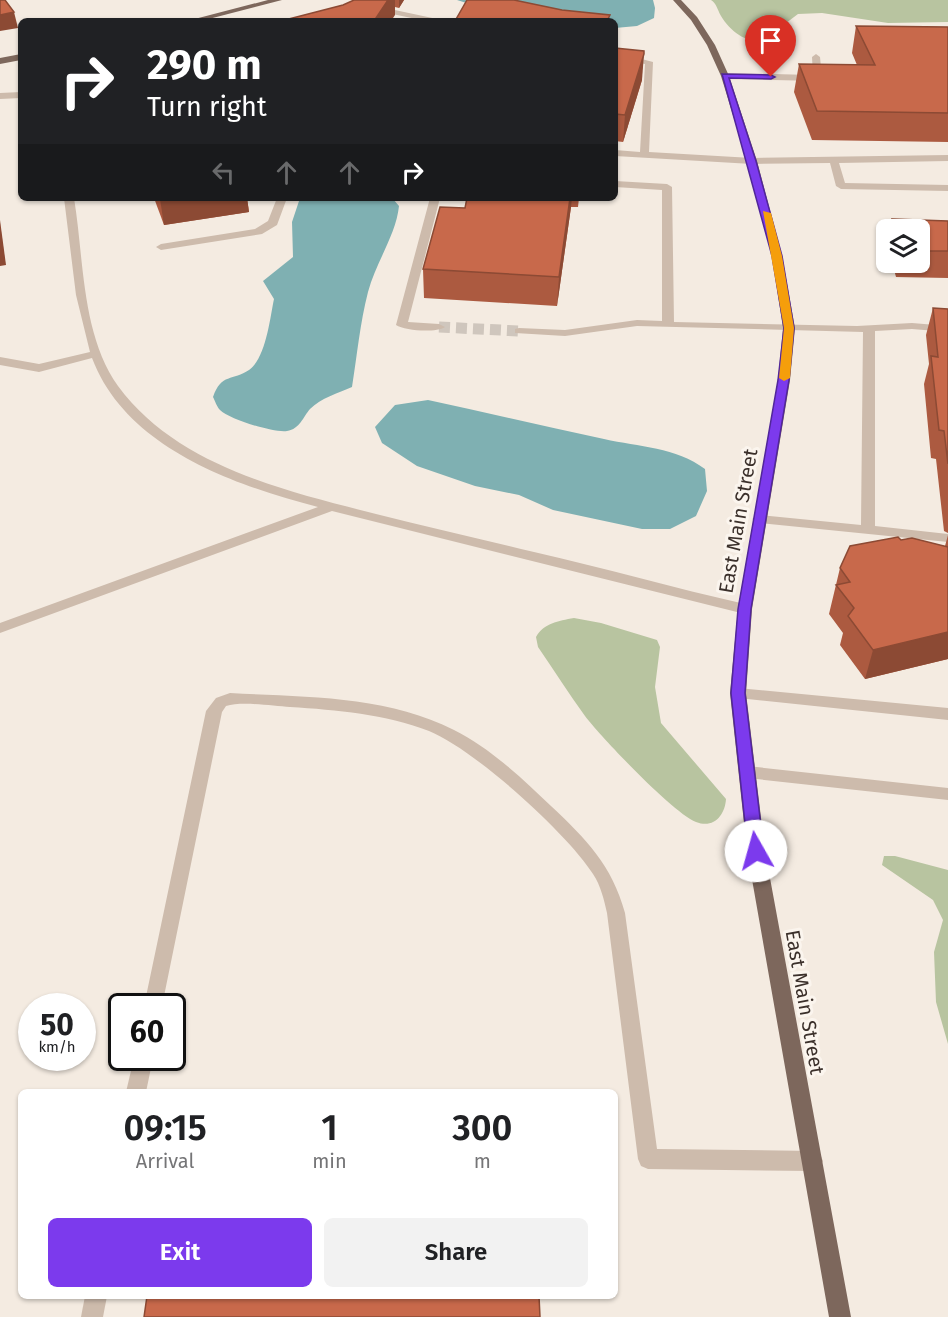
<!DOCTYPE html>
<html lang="en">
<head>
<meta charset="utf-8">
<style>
  :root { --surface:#fff; --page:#f2f2f2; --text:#202124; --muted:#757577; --accent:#7c3aed }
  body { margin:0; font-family:"Fira Sans",sans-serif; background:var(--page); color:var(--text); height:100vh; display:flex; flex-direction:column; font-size:22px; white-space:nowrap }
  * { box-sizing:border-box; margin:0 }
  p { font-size:20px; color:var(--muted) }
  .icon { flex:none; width:33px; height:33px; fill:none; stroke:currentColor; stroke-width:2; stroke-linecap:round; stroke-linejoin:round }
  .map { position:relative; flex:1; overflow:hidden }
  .drawer { position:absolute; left:18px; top:1089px; width:600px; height:210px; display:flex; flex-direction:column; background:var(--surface); border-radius:9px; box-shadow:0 2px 4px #0004 }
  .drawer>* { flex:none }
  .banner { position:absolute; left:18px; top:18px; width:600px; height:183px; border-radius:9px; box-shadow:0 2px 4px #0004; background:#202124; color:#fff; overflow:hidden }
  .fabs { position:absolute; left:876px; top:219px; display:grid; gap:12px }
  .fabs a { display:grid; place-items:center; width:54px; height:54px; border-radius:9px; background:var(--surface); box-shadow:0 2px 4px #0004; font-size:30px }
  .speed { position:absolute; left:18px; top:993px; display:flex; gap:12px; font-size:30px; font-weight:700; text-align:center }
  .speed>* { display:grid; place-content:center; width:78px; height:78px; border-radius:50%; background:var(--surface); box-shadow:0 2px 4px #0004; line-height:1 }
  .speed small { font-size:15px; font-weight:400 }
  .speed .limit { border:3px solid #111; border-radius:9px; background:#fff; color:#111 }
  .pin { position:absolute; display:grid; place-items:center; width:51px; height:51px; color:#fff; margin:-62px -26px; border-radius:50% 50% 50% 0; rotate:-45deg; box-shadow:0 0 6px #0007 }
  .pin .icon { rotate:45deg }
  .me { position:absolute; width:66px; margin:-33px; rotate:353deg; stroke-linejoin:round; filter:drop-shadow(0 0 4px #0008) }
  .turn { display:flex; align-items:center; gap:21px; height:126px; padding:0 30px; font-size:27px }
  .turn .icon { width:78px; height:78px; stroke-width:2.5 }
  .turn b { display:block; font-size:42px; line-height:51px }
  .lanes { display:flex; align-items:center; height:57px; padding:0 30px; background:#0003; justify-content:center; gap:30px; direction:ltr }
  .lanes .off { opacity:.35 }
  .eta { display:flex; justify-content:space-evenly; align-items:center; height:102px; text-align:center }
  .eta b { font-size:36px; font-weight:600; line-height:42px }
  .action { display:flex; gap:12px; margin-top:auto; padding:12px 30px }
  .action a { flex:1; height:69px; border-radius:9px; background:var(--accent); color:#fff; font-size:24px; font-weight:600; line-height:69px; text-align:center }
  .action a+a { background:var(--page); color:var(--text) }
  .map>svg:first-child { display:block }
  .green { fill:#b8c4a0 }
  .water { fill:#7fb0b2 }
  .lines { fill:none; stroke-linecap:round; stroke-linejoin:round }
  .minor-tunnel { stroke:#cfc6bd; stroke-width:11; stroke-dasharray:11 6; stroke-linecap:butt }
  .minor { fill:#cdbbac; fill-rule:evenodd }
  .major { fill:#7d675c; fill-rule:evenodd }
  .wall { fill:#ac5a40 }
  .shaded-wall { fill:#8c4a34 }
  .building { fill:#c8694b; stroke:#8c4a34; stroke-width:1.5 }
  .route { fill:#7c3aed; stroke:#51269a; stroke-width:1.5 }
  .slow { fill:#f59e0b }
  .labels { text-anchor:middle; stroke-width:6; stroke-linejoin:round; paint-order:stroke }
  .street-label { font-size:20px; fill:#3b302b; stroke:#fbf5ee }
</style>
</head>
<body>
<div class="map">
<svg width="948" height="1317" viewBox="0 0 948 1317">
  <rect width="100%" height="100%" fill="#f4ebe1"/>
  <g class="green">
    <path d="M711 0H948V22L888 23 822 13 798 14 786 23 784 35C761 51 734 38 721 16 717 9 717 4 711 0Z"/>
    <path d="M574 618 601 623 657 640 660 647 655 687 661 723 726 799C725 815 714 829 696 822 673 813 602 738 585 716 569 694 554 670 538 647L536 637C544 623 558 621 574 618Z"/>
    <path d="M884 856H895L948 870V1044L936 1002 934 952 943 920 933 900 882 865Z"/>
  </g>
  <g class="water">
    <path d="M457 0H653L655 8 654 18 637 26 615 28V21H547L495 12Z"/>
    <path d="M300 198 393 199 399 206C396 235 376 262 368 292 360 323 357 356 352 387 338 393 321 398 310 409 303 417 300 429 287 431 273 433 229 419 220 410 217 407 215 401 213 397 221 373 233 381 249 370 266 358 270 318 274 299L263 281 293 257 292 222Z"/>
    <path d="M428 400C487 413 545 426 604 439 639 447 676 447 705 469L707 491 696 516 670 529H642L553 510 519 495 475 486 417 466 382 443 375 427 395 405Z"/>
  </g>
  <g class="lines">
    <path class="minor-tunnel" d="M439 327 519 331"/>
    <g class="minor">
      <path d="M376 6 437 19 441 21H426L373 10 372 8Z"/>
      <path d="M615 52 653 62 649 152 752 158 948 155V161L839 163 845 183 948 185V191L841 189 836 186 830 163 752 164 615 156V150L640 152 645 64 615 58Z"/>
      <path d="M816 54 820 57 822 78 818 81 725 79 721 76 725 73 813 75 812 57Z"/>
      <path d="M21 92V98L0 99V93Z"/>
      <path d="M615 181 667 184 672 187 674 322 857 326 912 323 948 326V332L912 329 875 331V526L948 534V542L759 523 752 519 759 515 861 525 863 332 637 326 565 336 515 333V329L519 328 565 330 637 320 662 321V190L615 187Z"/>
      <path d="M64 198H74C84 258 81 334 118 386 177 466 285 491 376 514 428 527 481 539 534 552 605 568 674 588 745 604L752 609 745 614 332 511 0 633V623L318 507C234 485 126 448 92 358L39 372 0 365V357L39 364 90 352 76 295Z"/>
      <path d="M277 198H287L277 225 262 234 161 250 156 247 161 244 255 229 268 221Z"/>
      <path d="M430 198H440L408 322 439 324 445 327C436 333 405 331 396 325Z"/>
      <path d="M738 688 948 708V720L738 698 733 697 730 693 733 689Z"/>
      <path d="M230 693C304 697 386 695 454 730 490 748 522 778 551 806 586 839 612 865 625 913L657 1149 813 1151 820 1154 823 1161 820 1168 813 1171 648 1169 641 1166 638 1159 607 913C604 900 601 886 593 874 568 834 474 749 429 731 385 714 337 710 290 707 273 706 242 701 226 706L222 712 162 1006H144L206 711 216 698Z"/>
      <path d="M747 766 948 788V800L747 778 741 776 739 772 741 768Z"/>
      <path d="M134 1058H153L146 1092H126Z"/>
      <path d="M85 1296H107L103 1317H81Z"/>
    </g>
    <g class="major">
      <path d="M268 0H282L201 21H187Z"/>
      <path d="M673 0H681L697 17 715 45 729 76 757 161 782 256 795 328 790 380 752 609 746 693 765 851 851 1317H829L747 851 730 693 738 609 778 380 783 328 772 256 747 161 721 76 707 45 691 20Z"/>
      <path d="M21 54V60L0 64V58Z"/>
    </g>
  </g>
  <g class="wall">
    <path d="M354 0H404L399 8 395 7V15Z"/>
    <path d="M856 26 948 27V142L812 140 794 92 799 64 857 65 852 53Z"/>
    <path d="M615 48 642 80 623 142 615 141Z"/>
    <path d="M154 198H247L249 212 164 225Z"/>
    <path d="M467 198H579L578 207H571L557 306 424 298 423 269 465 208Z"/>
    <path d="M892 219 948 221V278L896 277 892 262H920V230H889Z"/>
    <path d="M933 308 948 309V533L944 531 936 459 931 458 924 384 929 364 926 335Z"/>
    <path d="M948 535V659L865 679 840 645 843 633 829 614 840 568 901 540 945 546Z"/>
  </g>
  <g class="shaded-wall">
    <path d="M388 0H395V15L391 21H374Z"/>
    <path d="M399 0H404L399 8Z"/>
    <path d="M14 12 18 28 0 31V15Z"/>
    <path d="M644 54 642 80 623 142 625 115Z"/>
    <path d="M167 198H247L249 212 164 225 160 199Z"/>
    <path d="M570 198H572L571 207 557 306 559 277Z"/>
    <path d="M0 220 6 265 0 266Z"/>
    <path d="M948 632V659L865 679 873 650Z"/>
  </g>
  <g class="building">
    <path d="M0 0H5L14 12 0 15Z"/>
    <path d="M354 0H388L374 21H281L343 5Z"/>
    <path d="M467 0H514L562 10 610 15 607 21H455Z"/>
    <path d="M856 26 948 27V113L817 111 799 64 875 65Z"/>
    <path d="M615 48 644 51V54L625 115 615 114Z"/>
    <path d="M467 198H570L559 277 423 269 440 207 465 208Z"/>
    <path d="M892 219 948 221V251H920V230H895Z"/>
    <path d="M933 308 948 309V464L944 431 939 430 931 356 938 357Z"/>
    <path d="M898 537 901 540 912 538 948 547V632L873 650 848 616 854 608 836 585 850 582 840 568 850 546Z"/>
    <path d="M147 1296H539L540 1317H144Z"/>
  </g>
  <path class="route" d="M722 74 771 75 775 77 771 79 729 78 756 161 782 256 794 328 789 380 751 609 745 693 764 851 762 856 756 858 751 856 748 851 731 693 738 609 778 380 784 328 772 256Z"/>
  <path class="slow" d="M763 211 771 213 782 256 794 328 790 378 784 381 779 378 784 328Z"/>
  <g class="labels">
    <g class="street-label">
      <text transform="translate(738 521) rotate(-80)" y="7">East Main Street</text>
      <text transform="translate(805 1002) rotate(80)" y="7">East Main Street</text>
    </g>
  </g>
</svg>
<div class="fabs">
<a><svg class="icon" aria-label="layers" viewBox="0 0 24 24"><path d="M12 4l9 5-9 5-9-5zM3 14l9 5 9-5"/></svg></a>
</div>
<div class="speed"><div>50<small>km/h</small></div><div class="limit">60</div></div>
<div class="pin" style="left:771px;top:77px;background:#d93025"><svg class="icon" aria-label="arrive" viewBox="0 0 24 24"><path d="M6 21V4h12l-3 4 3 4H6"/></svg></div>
<svg class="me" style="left:756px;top:851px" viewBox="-20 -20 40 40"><circle r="19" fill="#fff"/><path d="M0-13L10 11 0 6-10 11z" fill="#7c3aed"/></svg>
<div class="banner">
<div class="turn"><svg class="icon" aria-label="right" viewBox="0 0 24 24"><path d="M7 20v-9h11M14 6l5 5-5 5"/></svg><div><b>290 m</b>Turn right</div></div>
<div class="lanes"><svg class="icon off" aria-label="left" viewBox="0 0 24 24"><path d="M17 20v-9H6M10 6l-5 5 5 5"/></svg><svg class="icon off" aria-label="ahead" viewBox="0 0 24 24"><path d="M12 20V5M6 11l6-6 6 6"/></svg><svg class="icon off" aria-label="ahead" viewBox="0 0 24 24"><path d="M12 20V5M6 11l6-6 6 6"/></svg><svg class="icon" aria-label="right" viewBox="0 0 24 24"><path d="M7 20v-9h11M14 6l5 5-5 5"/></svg></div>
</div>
<section class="drawer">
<div class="eta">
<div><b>09:15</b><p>Arrival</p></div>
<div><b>1</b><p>min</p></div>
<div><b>300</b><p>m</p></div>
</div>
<div class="action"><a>Exit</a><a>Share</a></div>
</section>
</div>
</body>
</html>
